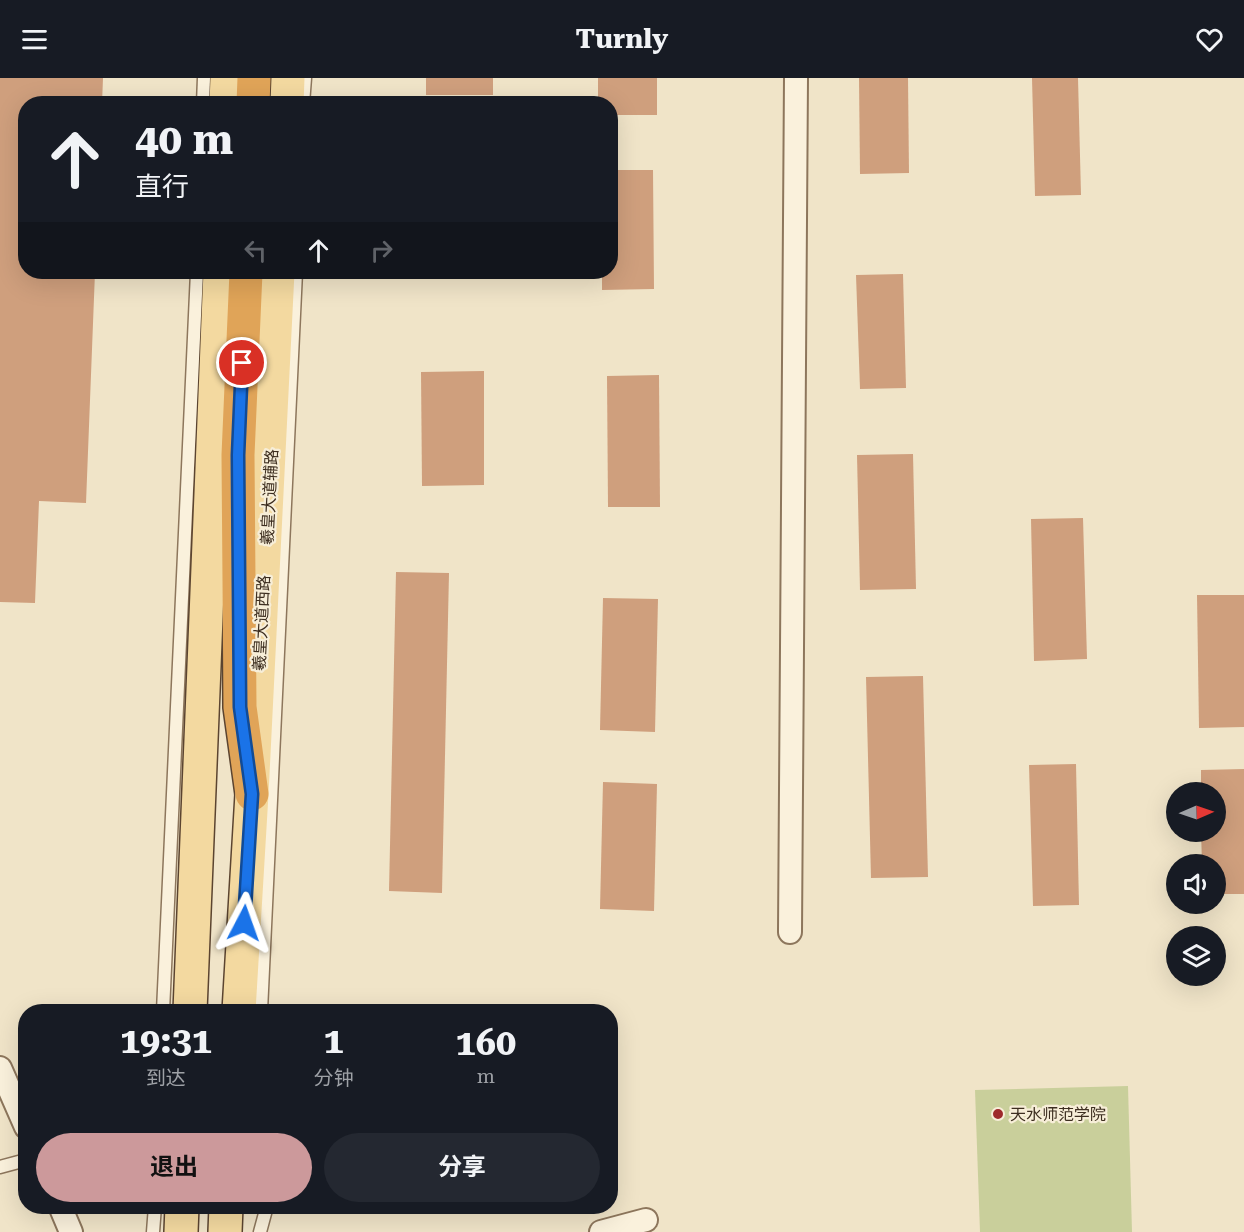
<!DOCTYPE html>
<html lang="zh">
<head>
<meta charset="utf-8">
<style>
  :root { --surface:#171b24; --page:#242831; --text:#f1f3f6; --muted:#9ea1a6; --accent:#cc999b }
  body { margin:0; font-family:"Roboto Serif","Noto Sans SC",serif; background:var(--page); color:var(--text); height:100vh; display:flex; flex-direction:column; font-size:22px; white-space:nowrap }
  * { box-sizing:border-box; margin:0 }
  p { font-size:20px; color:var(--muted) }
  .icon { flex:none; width:33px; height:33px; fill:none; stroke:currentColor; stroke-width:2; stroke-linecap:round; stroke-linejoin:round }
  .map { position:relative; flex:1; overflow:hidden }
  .drawer { position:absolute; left:18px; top:926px; width:600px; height:210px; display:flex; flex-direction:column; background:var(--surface); border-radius:24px; box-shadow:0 6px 24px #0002 }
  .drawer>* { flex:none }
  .guide { position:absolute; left:18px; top:18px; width:600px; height:183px; border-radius:24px; box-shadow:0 6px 24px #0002; background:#171b24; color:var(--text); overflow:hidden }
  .needle { width:39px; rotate:88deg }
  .buttons { position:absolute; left:1166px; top:704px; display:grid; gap:12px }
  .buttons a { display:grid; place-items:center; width:60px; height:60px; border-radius:50%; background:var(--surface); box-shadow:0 6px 24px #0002; font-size:30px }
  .pin { position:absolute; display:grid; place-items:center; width:51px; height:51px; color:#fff; margin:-26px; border:3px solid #fff; border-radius:50%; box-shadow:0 2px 6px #0007 }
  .me { position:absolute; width:66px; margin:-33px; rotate:4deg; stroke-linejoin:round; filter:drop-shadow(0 0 4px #0008) }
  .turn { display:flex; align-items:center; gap:21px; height:126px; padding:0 18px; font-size:27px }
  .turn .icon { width:78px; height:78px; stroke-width:2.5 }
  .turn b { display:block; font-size:42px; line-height:51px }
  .lanes { display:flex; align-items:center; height:57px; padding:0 18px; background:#0003; justify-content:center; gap:30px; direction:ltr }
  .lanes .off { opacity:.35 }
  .eta { display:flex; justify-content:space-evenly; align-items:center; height:102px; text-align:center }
  .eta b { font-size:36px; font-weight:700; line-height:42px }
  .cta { display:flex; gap:12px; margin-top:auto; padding:12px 18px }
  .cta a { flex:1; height:69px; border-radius:36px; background:var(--accent); color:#111; font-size:24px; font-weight:700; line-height:69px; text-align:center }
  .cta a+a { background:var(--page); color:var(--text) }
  header { display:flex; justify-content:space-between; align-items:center; height:78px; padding:0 18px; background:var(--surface); font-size:27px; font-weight:700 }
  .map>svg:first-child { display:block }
  .green { fill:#c9cf9b }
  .building { fill:#cf9f7d }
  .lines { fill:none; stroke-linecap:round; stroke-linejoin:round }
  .lane-casing { stroke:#8d765c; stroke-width:15 }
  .street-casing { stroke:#8d765c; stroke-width:26 }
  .primary-casing { stroke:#5b4430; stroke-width:36 }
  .highway-casing { stroke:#5b4430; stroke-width:36 }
  .lane { stroke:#faf1dc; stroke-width:12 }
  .street { stroke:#faf1dc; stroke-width:22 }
  .primary { stroke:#f3d9a0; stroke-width:33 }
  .highway { stroke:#e0a458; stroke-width:33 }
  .route-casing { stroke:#114b97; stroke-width:15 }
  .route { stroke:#1a73e8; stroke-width:10 }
  .poi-dot { fill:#9e2a2b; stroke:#f7eed8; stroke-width:2 }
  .labels { text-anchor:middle; stroke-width:4.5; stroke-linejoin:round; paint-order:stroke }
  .street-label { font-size:16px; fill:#3d2e20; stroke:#f7eed8 }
  .poi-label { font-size:16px; fill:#3d2e20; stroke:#f7eed8; text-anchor:start }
</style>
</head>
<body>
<header><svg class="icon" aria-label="menu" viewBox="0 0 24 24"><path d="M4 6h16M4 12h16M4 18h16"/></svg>Turnly<svg class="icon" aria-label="heart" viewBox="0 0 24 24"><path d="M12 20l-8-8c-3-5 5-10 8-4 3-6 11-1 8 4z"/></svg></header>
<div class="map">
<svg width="1244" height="1154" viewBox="0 0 1244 1154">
  <rect width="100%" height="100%" fill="#f0e4c8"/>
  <path class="green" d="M1128 1008 1132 1154H980L975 1012Z"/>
  <g class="building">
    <path d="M0 0H103L102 26H26V194H95L86 425 39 423 35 525 0 524Z"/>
    <rect x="426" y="0" width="67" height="17"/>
    <path d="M598 0H657V37H610V26H598Z"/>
    <path d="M859 0H908L909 95 860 96Z"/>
    <path d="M1032 0H1078L1081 117 1035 118Z"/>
    <path d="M610 92H653L654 211 602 212V194H610Z"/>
    <path d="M903 196 906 310 860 311 856 197Z"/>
    <path d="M484 293V407L422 408 421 294Z"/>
    <path d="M659 297 660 429H608L607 298Z"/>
    <path d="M913 376 916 511 860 512 857 377Z"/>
    <path d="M1083 440 1087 581 1034 583 1031 441Z"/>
    <path d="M396 494 449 495 442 815 389 813Z"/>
    <path d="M1197 517H1244V649L1199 650Z"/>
    <path d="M603 520 658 521 655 654 600 652Z"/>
    <path d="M923 598 928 799 871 800 866 599Z"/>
    <path d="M1076 686 1079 827 1033 828 1029 687Z"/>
    <path d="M1244 691V816H1215V786H1202L1201 753H1215V714H1201V692Z"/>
    <path d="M603 704 657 706 654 833 600 831Z"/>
  </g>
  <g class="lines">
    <g class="lane-casing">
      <g id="lane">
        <path d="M203 26 204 0"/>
        <path d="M303 26 305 0"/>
        <path d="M163 933 197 194"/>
        <path d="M261 933 296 194"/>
        <path d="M0 1089 26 1082"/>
        <path d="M153 1154 155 1128"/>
        <path d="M260 1154 267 1128"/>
      </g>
    </g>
    <g class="street-casing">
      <g id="street">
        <path d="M790 854 796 0"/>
        <path d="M0 990 26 1049"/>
        <path d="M60 1128 71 1154"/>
        <path d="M601 1154 646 1142"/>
      </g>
    </g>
    <g class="primary-casing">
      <g id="primary">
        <path d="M226 26 227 0"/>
        <path d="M287 26 288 0"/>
        <path d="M190 933 220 194"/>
        <path d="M239 933 252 716 278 194"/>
        <path d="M181 1154 182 1128"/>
        <path d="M225 1154 226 1128"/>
      </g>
    </g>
    <g class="highway-casing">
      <g id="highway">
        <path d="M253 26 254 0"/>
        <path d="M246 194 238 377 240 629 252 716"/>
      </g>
    </g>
    <use href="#lane" class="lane"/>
    <use href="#street" class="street"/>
    <use href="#primary" class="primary"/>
    <use href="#highway" class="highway"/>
  </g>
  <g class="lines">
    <g class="route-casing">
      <path id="route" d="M242 285 238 377 240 629 252 716 244 845"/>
    </g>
    <use href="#route" class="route"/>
  </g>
  <circle class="poi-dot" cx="998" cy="1036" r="6"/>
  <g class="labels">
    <g class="street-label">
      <text transform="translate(269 419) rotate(-87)" y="6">羲皇大道辅路</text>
      <text transform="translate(261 545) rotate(-87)" y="6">羲皇大道西路</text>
    </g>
    <g class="poi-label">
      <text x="1010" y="1042">天水师范学院</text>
    </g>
  </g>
</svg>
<div class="buttons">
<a><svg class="needle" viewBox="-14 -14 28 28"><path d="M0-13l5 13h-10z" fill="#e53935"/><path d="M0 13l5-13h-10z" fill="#9ea1a6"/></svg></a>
<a><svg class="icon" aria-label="sound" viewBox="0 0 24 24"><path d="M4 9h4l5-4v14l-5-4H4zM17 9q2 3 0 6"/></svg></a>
<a><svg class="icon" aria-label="layers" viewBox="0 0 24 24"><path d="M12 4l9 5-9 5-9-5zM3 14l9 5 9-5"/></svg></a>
</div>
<div class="pin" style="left:242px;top:285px;background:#d93025"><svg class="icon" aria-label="arrive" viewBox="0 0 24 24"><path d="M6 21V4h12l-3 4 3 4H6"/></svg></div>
<svg class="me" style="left:244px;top:845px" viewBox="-20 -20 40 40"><path d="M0-17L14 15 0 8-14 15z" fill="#1a73e8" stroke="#fff" stroke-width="4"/></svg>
<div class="guide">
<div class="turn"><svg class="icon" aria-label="ahead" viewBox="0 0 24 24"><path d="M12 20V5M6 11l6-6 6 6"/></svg><div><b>40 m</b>直行</div></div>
<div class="lanes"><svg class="icon off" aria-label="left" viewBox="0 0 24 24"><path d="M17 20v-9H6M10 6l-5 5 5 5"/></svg><svg class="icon" aria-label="ahead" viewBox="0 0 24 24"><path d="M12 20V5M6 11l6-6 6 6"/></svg><svg class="icon off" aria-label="right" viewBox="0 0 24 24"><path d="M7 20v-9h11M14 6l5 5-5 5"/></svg></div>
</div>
<section class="drawer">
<div class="eta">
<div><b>19:31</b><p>到达</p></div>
<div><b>1</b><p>分钟</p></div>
<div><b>160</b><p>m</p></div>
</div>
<div class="cta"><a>退出</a><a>分享</a></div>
</section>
</div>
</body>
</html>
